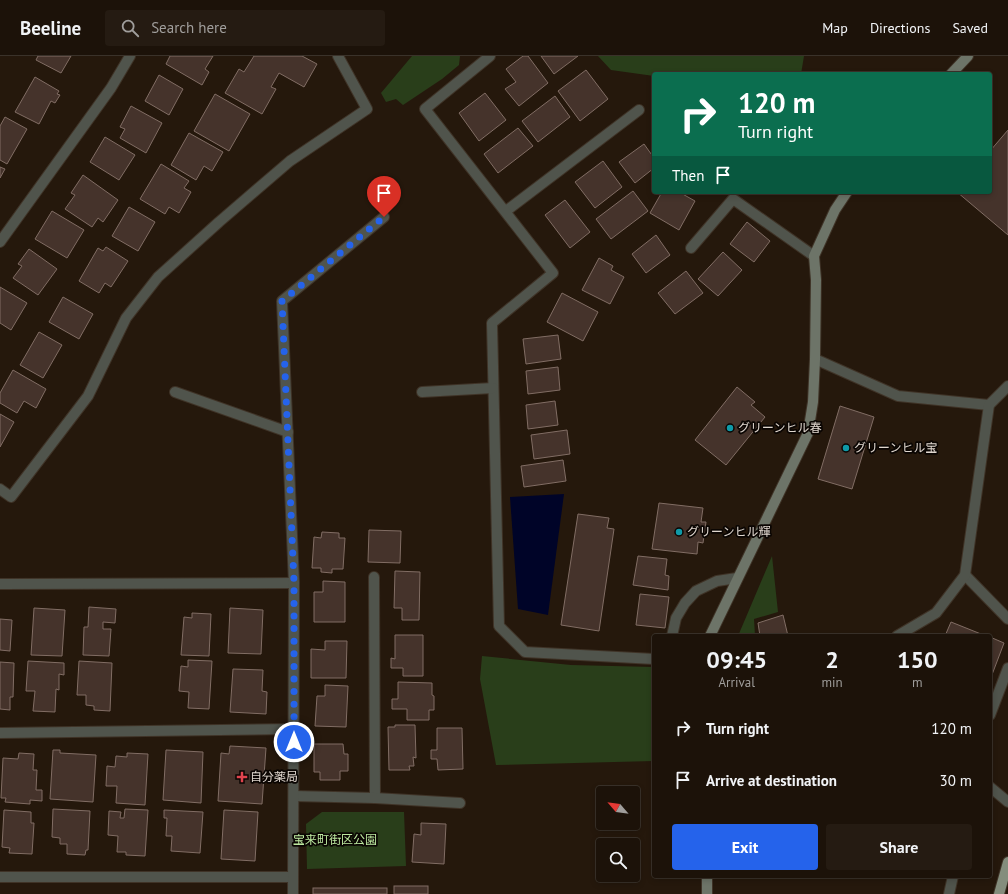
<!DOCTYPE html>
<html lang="en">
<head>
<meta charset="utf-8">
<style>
  :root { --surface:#1c1209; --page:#251b12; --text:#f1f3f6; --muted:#a09e9c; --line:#3a322a; --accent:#2563eb }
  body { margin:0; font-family:"PT Sans","Noto Sans JP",sans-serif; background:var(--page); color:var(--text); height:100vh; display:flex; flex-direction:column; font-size:15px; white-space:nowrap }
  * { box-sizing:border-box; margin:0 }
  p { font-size:13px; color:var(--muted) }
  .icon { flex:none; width:22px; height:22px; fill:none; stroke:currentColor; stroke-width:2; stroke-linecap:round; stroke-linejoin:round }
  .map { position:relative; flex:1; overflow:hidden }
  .drawer { position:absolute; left:652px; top:578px; width:340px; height:244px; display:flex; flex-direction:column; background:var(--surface); border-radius:4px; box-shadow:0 2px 6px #0003,0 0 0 1px var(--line) }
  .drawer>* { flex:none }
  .top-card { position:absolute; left:652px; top:16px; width:340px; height:122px; border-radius:4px; box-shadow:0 2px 6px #0003,0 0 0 1px var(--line); background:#0b6e4f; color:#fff; overflow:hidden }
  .needle { width:26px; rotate:298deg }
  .fabs { position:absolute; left:596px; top:730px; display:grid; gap:8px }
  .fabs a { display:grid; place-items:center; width:44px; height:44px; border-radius:4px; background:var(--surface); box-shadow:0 2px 6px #0003,0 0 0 1px var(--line); font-size:20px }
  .pin { position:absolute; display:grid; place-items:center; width:34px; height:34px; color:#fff; margin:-41px -17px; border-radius:50% 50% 50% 0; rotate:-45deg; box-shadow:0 0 4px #0007 }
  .pin .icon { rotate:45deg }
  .me { position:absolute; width:44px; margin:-22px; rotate:0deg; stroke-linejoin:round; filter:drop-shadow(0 0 3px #0008) }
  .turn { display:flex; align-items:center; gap:14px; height:84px; padding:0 20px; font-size:18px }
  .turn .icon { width:52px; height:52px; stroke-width:2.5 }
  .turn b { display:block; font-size:28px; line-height:34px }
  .then { display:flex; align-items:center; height:38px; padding:0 20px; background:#0003; gap:8px; font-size:15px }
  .eta { display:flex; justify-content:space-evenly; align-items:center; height:68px; text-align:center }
  .eta b { font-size:24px; font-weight:600; line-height:28px }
  .action { display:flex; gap:8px; margin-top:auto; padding:8px 20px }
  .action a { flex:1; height:46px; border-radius:4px; background:var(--accent); color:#fff; font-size:16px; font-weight:600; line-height:46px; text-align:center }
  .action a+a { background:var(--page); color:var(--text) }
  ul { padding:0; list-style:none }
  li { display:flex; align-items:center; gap:12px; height:52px; padding:0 20px }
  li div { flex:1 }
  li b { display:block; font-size:15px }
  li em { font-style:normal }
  header { display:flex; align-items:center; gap:24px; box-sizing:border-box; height:56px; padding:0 20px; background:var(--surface); border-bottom:1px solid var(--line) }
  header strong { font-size:19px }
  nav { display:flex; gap:22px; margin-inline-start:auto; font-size:14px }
  .search { width:280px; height:36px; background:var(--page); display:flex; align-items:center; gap:10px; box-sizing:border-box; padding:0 14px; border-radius:4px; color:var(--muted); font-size:15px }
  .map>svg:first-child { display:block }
  .green { fill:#293e1a }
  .water { fill:#000428 }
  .building { fill:#45332b; stroke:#816d64 }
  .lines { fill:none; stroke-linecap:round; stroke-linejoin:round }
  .lane-casing { stroke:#3f3327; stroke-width:12 }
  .street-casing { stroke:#3f3327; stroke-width:12 }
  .secondary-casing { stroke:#3f3327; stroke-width:12 }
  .primary-casing { stroke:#3f3327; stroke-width:12 }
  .lane { stroke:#50544c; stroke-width:10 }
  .street { stroke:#50544c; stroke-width:10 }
  .secondary { stroke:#6d7468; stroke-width:10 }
  .primary { stroke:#848d7d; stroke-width:10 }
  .route { stroke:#2563eb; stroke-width:7; stroke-dasharray:0 12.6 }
  .culture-dot { fill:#0f9aa8; stroke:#0a0502; stroke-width:1.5 }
  .health-dot { fill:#e0444e; stroke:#0a0502; stroke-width:1.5 }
  .labels { text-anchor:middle; stroke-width:3.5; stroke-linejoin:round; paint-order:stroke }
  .poi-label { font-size:12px; fill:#e0d7cf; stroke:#0a0502; text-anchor:start }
  .park-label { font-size:12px; fill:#beeaa1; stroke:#0a0502 }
</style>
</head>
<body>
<header>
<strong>Beeline</strong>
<div class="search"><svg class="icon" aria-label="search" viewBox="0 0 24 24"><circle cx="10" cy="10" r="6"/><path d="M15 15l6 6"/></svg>Search here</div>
<nav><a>Map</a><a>Directions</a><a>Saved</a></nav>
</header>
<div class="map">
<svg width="1008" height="838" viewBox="0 0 1008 838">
  <rect width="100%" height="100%" fill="#25180c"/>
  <g class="green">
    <path d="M412 0H460L459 9 442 23 403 49 396 43 386 46 381 37Z"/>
    <path d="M598 0H804L801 18H654V20L611 14Z"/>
    <path d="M772 500 778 556 754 563 755 580H738Z"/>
    <path d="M482 600 571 609 654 611V705L496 709 480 623Z"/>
    <path d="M322 756H404L406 810 307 813 306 768Z"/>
  </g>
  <path class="water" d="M564 438 548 559 518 553 510 441Z"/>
  <g class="building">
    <path d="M38 0H71L61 17 36 4Z"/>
    <path d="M170 0H213L205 13 209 16 202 29 166 8Z"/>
    <path d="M254 0H302L317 8 304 31 279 17 271 31 276 33 262 58 225 37 239 13 244 16Z"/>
    <path d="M523 0H528L548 27 519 50 505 33 516 26 506 13Z"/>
    <path d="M541 0H578L554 18Z"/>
    <path d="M586 14 608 43 580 65 558 35Z"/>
    <path d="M159 19 183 33 169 59 145 45Z"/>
    <path d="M35 21 59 35 57 38 60 39 55 47 51 45 39 68 15 56Z"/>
    <path d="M485 37 506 64 479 85 459 57Z"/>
    <path d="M215 38 250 58 229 95 194 75Z"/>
    <path d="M555 40 570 61 538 86 522 65Z"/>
    <path d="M131 50 162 67 146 97 120 82 125 73 120 71Z"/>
    <path d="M5 61 27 73 7 108 0 104V70Z"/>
    <path d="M518 72 533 90 498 117 484 98Z"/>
    <path d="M1008 74V179L957 136H990V95Z"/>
    <path d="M189 77 223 96 212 115 204 110 196 124 171 109Z"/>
    <path d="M105 81 135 99 119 124 90 106Z"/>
    <path d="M644 88 654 102V112L635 127 619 106Z"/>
    <path d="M603 105 622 131 595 152 575 126Z"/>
    <path d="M161 108 189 125 184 132 191 136 179 157 169 151 165 158 140 143Z"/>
    <path d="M0 111 5 113 0 122Z"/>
    <path d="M83 119 118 144 103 166 98 162 92 171 65 153 75 139 71 137Z"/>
    <path d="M633 135 648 155 611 183 596 163Z"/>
    <path d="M662 136H679L695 145 679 174 650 157Z"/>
    <path d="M565 144 590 176 570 192 545 159Z"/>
    <path d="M129 151 155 166 138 195 112 180Z"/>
    <path d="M52 155 84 174 67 202 35 183Z"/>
    <path d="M747 166 770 185 754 206 730 188Z"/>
    <path d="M656 179 670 199 646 217 632 198Z"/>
    <path d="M106 191 128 205 111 231 105 227 99 237 79 225 98 192 103 195Z"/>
    <path d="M29 193 57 213 38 239 13 222 22 210 18 208Z"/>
    <path d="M723 196 742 214 718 240 698 223Z"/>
    <path d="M599 202 613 210 611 214 624 221 610 248 582 234Z"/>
    <path d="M686 215 703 237 675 258 658 237Z"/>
    <path d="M0 231 27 247 11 274 0 267Z"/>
    <path d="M562 237 598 256 583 285 547 266Z"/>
    <path d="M63 241 93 258 79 283 49 266Z"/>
    <path d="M39 276 62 289 43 322 20 309Z"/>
    <path d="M558 279 561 303 526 308 523 283Z"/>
    <path d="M558 311 560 334 528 338 526 315Z"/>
    <path d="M13 314 46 333 36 352 24 345 17 357 0 347V337Z"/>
    <path d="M737 331 755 346 751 349 765 361 726 409 695 384Z"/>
    <path d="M555 345 558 369 528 373 526 349Z"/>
    <path d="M840 350 874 361 852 433 818 423Z"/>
    <path d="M0 358 14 366 0 391Z"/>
    <path d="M567 374 570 398 534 403 531 379Z"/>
    <path d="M563 404 566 425 524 431 521 410Z"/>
    <path d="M659 447 703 452 701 466H706L703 487 698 486 697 498 652 493Z"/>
    <path d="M578 458 609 462 607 472 614 473 599 575 561 569Z"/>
    <path d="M369 474 401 475 400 507 368 506Z"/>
    <path d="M322 476 339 477V482H345L343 513H332V517L321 516V512H312L314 481 321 482Z"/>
    <path d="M638 500 667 503 665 519 669 520 668 534 633 529Z"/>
    <path d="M395 515 420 516 419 564H402V552H394Z"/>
    <path d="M323 525 345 526V566H314V536H323Z"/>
    <path d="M640 538 669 541 665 572 636 569Z"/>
    <path d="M89 551 116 553 115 567 103 566V573H111L109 600 83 599 84 571H88Z"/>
    <path d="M34 552 65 554 62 600 31 599Z"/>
    <path d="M230 552 263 554 261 598 228 597Z"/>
    <path d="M192 557 211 558 209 600 181 599 184 561 192 562Z"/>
    <path d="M783 559 788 580H760L758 567Z"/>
    <path d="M0 563 12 564 10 595 0 594Z"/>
    <path d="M951 566 986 580H945Z"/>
    <path d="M395 579H423V620H403V612H391V602L395 603Z"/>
    <path d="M990 581 1004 587 990 624Z"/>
    <path d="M325 585H347L346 622H311V593L325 594Z"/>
    <path d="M188 604 212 605 209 653 188 652 189 636 179 635 181 610 188 611Z"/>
    <path d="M28 605 64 607V619L59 618V634L56 633 55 656 33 655 35 635H26Z"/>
    <path d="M79 605 112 607 110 655 94 654V650L86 649V639H77Z"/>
    <path d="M0 606 14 607 13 641H10V654L0 653Z"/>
    <path d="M233 613 263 614 262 635 267 636 266 658 230 656Z"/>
    <path d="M398 626 432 627V639L434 640V654H429V664H407V653H392V643H398Z"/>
    <path d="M325 629 348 630 346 671 315 670 317 640H325Z"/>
    <path d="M395 669H415L416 702 413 701 414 710H409L410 714H389L388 671H395Z"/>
    <path d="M437 672H462L463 713 438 714 437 703H431V694H437Z"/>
    <path d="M314 688H343L344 698H348V715H340V724H320V716H314Z"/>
    <path d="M230 690 266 692 262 748 218 745 221 697 229 698Z"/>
    <path d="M53 694H60V697L96 699 93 746 50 743Z"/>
    <path d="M166 694 203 696 201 747 163 744Z"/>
    <path d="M19 697 34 698 33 714H37L36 734H42V745L30 744V748L5 746 6 742H1L3 702 18 703Z"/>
    <path d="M127 697 148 698 145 749 116 747 117 730H106L107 710 115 711 116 700 127 701Z"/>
    <path d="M53 753 90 755 88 794H86L85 799 67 798V788H60V782L52 781Z"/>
    <path d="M125 753 148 754 145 800 126 799V796H117L118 780 108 779 109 755 121 756 120 762H124Z"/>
    <path d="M4 754 31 756V767H34L32 798 9 797 10 792 2 791Z"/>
    <path d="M164 754 203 756 200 797 171 795 172 780H166L167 762H164Z"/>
    <path d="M224 754 258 756 255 805 221 803Z"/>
    <path d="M421 767 446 768 444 808 412 806 414 778 421 779Z"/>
    <rect x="394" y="830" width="34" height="8"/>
    <rect x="313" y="832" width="74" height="6"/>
  </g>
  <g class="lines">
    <g class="lane-casing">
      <g id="lane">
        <path d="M506 155 639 54"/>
        <path d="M175 336 288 376"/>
        <path d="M965 519 1008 563"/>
        <path d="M672 580 676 562 685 547 696 535 717 525 737 522"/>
        <path d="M990 659 1008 612"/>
        <path d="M990 731 1008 746"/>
        <path d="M949 838 953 820"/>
      </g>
    </g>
    <g class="street-casing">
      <g id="street">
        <path d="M490 0 425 53 553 217 492 267 499 570 525 596 654 603"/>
        <path d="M0 186 111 32 130 0"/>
        <path d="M691 192 733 143 814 200"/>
        <path d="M815 303 898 340 989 349"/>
        <path d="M422 336 493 332"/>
        <path d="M0 433 11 441 88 340 126 262 158 221 219 166 290 105 367 53 338 0"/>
        <path d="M374 521 375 742"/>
        <path d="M0 528 294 527"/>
        <path d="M897 580 936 557 965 519 989 349 1008 330"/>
        <path d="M0 677 294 673"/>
        <path d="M294 740 375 742 460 747"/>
        <path d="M0 821H293"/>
        <path d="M293 838 294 527 282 245 384 161"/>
      </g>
    </g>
    <g class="secondary-casing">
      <g id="secondary">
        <path d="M951 18 968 0"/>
        <path d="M710 580 808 377 813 346 815 303 816 224 814 200 835 154 847 136"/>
        <path d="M707 820V838"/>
      </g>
    </g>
    <g class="primary-casing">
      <path id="primary" d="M999 838 1008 806"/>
    </g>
    <use href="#lane" class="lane"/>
    <use href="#street" class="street"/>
    <use href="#secondary" class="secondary"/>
    <use href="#primary" class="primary"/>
  </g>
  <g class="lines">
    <path class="route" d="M294 686V527L282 245 384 161"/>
  </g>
  <g class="culture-dot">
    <circle cx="730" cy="372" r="4"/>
    <circle cx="846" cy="392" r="4"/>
    <circle cx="679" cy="476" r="4"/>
  </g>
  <path class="health-dot" d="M240 715h4v4h4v4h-4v4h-4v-4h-4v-4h4z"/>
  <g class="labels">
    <g class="poi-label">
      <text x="738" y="376">グリーンヒル春</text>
      <text x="854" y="396">グリーンヒル宝</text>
      <text x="687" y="480">グリーンヒル輝</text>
      <text x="250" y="725">自分薬局</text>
    </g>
    <g class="park-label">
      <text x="335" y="788">宝来町街区公園</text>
    </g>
  </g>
</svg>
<div class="fabs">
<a><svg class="needle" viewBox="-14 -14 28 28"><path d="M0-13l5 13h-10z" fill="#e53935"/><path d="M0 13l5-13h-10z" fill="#a09e9c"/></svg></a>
<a><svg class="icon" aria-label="search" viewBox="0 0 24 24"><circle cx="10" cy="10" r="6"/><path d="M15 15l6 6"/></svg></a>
</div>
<div class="pin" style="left:384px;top:161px;background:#d93025"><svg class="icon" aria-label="arrive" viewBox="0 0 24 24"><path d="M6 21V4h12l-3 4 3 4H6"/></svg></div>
<svg class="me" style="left:294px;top:686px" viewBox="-20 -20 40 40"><circle r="17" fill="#2563eb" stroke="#fff" stroke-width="3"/><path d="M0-11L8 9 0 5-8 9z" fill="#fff"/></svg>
<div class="top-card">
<div class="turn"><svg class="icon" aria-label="right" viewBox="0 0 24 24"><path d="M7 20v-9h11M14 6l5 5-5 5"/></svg><div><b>120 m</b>Turn right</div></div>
<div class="then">Then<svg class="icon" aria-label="arrive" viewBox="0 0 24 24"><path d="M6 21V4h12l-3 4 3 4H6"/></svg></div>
</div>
<section class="drawer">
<div class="eta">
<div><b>09:45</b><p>Arrival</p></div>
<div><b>2</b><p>min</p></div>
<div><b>150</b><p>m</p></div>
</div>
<ul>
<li><svg class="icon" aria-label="right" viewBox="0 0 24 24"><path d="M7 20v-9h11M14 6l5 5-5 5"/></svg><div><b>Turn right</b></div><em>120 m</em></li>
<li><svg class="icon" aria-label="arrive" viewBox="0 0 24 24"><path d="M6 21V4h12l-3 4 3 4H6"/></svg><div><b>Arrive at destination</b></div><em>30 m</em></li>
</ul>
<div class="action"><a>Exit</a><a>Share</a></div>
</section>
</div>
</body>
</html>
